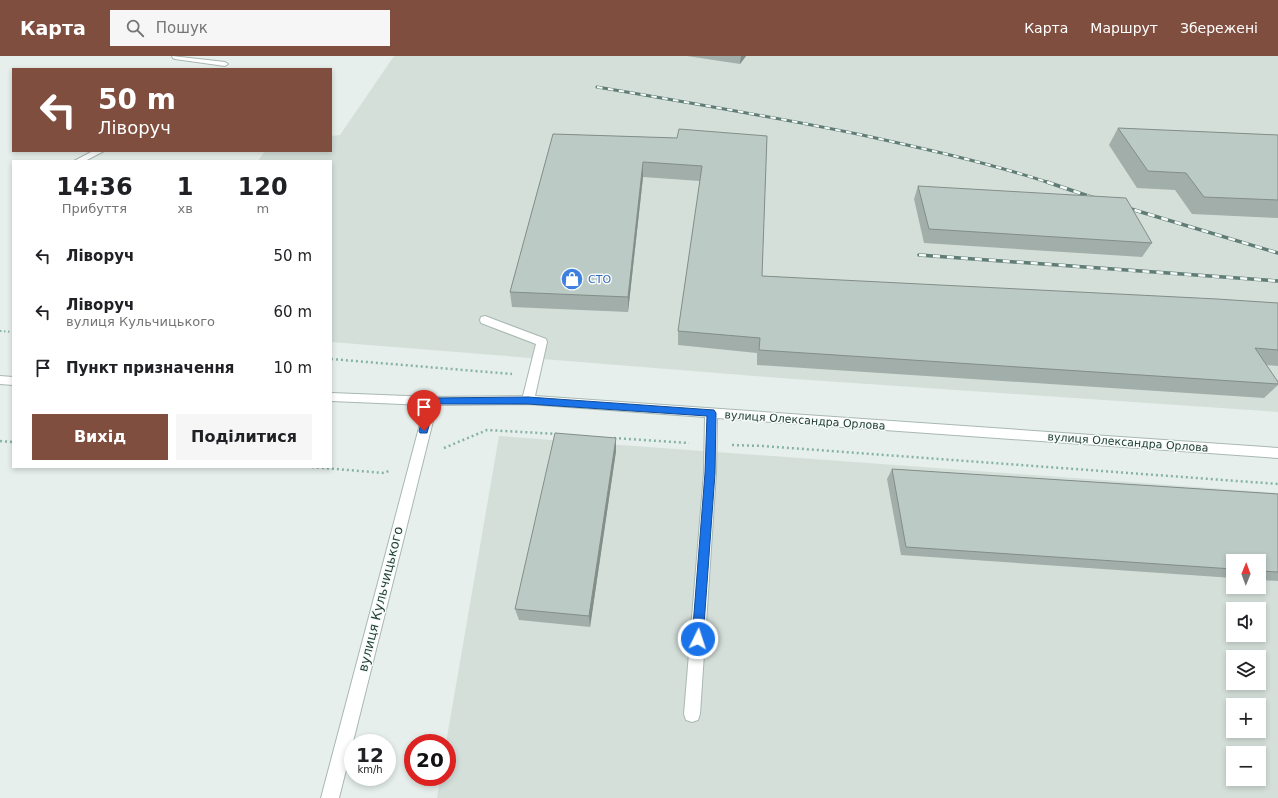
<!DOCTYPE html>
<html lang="uk">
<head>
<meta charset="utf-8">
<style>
  :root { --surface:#fff; --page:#f6f6f6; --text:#202124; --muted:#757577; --accent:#7f4e3f }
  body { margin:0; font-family:"DejaVu Sans",sans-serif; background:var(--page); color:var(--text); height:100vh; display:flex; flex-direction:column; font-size:15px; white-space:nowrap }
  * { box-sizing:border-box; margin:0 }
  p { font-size:13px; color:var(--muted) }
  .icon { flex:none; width:22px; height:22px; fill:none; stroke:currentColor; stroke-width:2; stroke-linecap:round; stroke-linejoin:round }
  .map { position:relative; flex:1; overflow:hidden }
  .side { position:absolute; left:12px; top:104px; width:320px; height:308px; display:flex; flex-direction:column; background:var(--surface); border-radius:0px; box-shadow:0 2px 6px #0003 }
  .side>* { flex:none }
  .guide { position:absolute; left:12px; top:12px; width:320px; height:84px; border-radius:0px; box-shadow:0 2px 6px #0003; background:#7f4e3f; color:#fff; overflow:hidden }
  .needle { width:26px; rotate:1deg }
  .tools { position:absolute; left:1226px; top:498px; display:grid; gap:8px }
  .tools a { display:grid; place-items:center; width:40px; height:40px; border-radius:0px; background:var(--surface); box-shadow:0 2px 6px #0003; font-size:20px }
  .speed { position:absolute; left:344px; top:678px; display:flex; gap:8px; font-size:20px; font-weight:700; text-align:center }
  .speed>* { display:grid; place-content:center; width:52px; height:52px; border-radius:50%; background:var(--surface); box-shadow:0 2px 6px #0003; line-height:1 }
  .speed small { font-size:10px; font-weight:400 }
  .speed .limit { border:6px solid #d22; background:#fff; color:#111 }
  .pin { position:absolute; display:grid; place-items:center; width:34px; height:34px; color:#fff; margin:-41px -17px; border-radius:50% 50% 50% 0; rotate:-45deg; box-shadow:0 0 4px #0007 }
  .pin .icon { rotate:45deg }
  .me { position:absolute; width:44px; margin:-22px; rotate:4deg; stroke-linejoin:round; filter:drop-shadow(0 0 3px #0008) }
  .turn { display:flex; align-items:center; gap:14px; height:84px; padding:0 20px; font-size:18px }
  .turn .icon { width:52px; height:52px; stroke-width:2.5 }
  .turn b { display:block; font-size:28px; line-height:34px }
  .eta { display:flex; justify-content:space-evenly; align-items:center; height:68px; text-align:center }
  .eta b { font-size:24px; font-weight:800; line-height:28px }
  .cta { display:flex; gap:8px; margin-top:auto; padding:8px 20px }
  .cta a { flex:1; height:46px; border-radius:0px; background:var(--accent); color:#fff; font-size:16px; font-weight:800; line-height:46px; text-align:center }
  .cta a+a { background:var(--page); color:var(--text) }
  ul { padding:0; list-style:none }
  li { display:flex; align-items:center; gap:12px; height:56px; padding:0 20px }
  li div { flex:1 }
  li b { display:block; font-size:15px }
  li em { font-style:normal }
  header { display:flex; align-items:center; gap:24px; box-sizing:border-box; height:56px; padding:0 20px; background:var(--accent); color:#fff }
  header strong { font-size:19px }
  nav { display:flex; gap:22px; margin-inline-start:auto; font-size:14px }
  .search { width:280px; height:36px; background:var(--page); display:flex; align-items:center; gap:10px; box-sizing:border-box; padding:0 14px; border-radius:0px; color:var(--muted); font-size:15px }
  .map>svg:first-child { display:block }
  .built { fill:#d4dfda; fill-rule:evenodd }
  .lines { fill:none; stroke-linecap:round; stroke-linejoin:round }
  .minor-casing { stroke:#a8b8b2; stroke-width:2 }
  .path-far1 { stroke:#86b3a5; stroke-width:2; stroke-dasharray:1.5 2.5; stroke-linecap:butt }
  .path { stroke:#86b3a5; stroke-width:2.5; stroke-dasharray:2 3; stroke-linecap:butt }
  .minor { fill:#fff; fill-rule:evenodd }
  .rail-far1-casing { stroke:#5f7d75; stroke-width:3 }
  .rail-casing { stroke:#5f7d75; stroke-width:3.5 }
  .rail-far1 { stroke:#f7fbf9; stroke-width:2; stroke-dasharray:5.5; stroke-linecap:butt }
  .rail { stroke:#f7fbf9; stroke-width:2.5; stroke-dasharray:7; stroke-linecap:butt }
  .wall { fill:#a1aea9 }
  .shaded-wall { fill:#838d89 }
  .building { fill:#bbcac4; stroke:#838d89 }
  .route { fill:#1a73e8; stroke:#114b97 }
  .labels { text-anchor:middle; stroke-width:3; stroke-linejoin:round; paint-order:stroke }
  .shop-label { font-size:11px; fill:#366cbe; stroke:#f7fbf9; text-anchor:start }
  .street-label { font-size:11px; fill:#24423a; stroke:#f7fbf9 }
  .near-street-label { font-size:13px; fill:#24423a; stroke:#f7fbf9 }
</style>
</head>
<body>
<header>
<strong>Карта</strong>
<div class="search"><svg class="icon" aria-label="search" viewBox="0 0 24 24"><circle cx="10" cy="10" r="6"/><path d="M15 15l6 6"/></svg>Пошук</div>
<nav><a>Карта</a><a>Маршрут</a><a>Збережені</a></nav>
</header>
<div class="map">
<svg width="1278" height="742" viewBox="0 0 1278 742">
  <rect width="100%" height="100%" fill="#e6efeb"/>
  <g class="built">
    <path d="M394 0H1278V356L780 322 331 286V105H258L265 95H331V80L340 79Z"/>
    <path d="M499 380 1278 437V742H437L440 721H447L446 687ZM1233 505H1259V531H1233ZM1233 553H1259V579H1233ZM1233 601H1259V627H1233ZM1233 649H1259V675H1233ZM1233 697H1259V723H1233Z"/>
  </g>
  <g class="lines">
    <g class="minor-casing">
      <g id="minor">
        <path d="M172 0 225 6 228 8 225 10 175 3 173 2Z"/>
        <path d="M93 95H104L85 105H74Z"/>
        <path d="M485 260 546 283 547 286 535 340 1278 392V402L717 362 716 417 700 658 698 664 692 666 686 664 684 658 704 417 705 361 528 348 437 349 339 742H321L425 349 331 345V337L432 341 523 340 536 288 481 267 480 264 481 261Z"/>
        <path d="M0 320 13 321V329L0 328Z"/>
      </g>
    </g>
    <path class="path-far1" d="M0 275 13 276"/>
    <g class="path">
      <path d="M331 303 512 318"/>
      <path d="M614 382 689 387"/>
      <path d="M0 385 13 386"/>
      <path d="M732 389 763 390 1278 428"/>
      <path d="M444 392 487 374 557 378"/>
      <path d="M312 411 384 417 391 414"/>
    </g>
    <use href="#minor" class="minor"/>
    <g class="rail-far1-casing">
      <path id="rail-far1" d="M597 31C686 46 774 61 862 79 926 93 989 107 1050 127"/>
    </g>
    <g class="rail-casing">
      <g id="rail">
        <path d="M1047 126 1100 144"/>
        <path d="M1121 150 1278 197"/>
        <path d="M919 199 1278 225"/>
      </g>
    </g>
    <use href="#rail-far1" class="rail-far1"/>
    <use href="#rail" class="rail"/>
  </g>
  <g class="wall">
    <path d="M687 0H746L740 8Z"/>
    <path d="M1118 72 1278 79V162L1192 158 1175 134 1137 132 1109 89Z"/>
    <path d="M553 78 677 82 767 80 762 220 1278 247V310L1266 309 1278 326V329L1264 342 757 309V297L678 289V275L700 125 643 121 628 256 512 251 510 236Z"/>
    <path d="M918 130 1152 187 1142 201 924 187 914 143Z"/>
    <path d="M616 382V395L590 571 519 564 515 553Z"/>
    <path d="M892 413 1278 438V525L1259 524V505H1233V522L901 499 887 423Z"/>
  </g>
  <g class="shaded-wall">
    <path d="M741 0H746L740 8Z"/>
    <path d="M643 106V121L628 256V241Z"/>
    <path d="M616 382V395L590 571 589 560Z"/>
  </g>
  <g class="building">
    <path d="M1118 72 1278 79V144L1204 141 1186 117 1148 115Z"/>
    <path d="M679 73 767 80 762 220 1217 243 1278 247V294L1255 292 1278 326V328L759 294 760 282 678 275 702 110 643 106 628 241 510 236 553 78 677 82Z"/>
    <path d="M918 130 1126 142 1152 187 929 173Z"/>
    <path d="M555 377 616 382 589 560 515 553Z"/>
    <path d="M892 413 1278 438V516L1259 515V505H1233V513L906 491Z"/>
  </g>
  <path class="route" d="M528 341 714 354 716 357 715 417 703 583 702 587 698 588 694 587 692 583 705 417 707 360 528 348H435L427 377H420L419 375 427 345 432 342Z"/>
  <defs>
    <g id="shop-disc" transform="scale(1.15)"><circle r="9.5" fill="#3f7fe0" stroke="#f7fbf9"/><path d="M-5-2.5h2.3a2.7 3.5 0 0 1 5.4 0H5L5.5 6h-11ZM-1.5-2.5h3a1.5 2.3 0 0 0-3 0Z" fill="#fff"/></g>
  </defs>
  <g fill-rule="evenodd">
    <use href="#shop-disc" x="572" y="223"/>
  </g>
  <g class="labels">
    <g class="shop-label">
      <text x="588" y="227">СТО</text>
    </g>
    <g class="street-label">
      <text transform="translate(805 364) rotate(4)" y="4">вулиця Олександра Орлова</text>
      <text transform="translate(1128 386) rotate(4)" y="4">вулиця Олександра Орлова</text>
    </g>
    <g class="near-street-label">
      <text transform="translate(380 543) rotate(-76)" y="5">вулиця Кульчицького</text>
    </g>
  </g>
</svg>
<div class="tools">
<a><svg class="needle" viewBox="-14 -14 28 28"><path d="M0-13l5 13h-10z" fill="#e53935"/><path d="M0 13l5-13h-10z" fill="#757577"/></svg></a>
<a><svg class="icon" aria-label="sound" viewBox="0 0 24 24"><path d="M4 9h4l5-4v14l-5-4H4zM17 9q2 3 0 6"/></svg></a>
<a><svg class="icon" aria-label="layers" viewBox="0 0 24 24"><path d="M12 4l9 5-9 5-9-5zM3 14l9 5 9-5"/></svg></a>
<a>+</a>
<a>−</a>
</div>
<div class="speed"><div>12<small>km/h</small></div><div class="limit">20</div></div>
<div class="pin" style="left:424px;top:375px;background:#d93025"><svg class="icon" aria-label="arrive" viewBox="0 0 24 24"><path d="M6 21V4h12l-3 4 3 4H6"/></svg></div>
<svg class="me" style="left:698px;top:583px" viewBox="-20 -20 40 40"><circle r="17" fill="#1a73e8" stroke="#fff" stroke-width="3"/><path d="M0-11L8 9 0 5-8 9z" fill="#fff"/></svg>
<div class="guide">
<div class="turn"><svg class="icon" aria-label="left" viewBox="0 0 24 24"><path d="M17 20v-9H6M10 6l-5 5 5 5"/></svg><div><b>50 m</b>Ліворуч</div></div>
</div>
<section class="side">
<div class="eta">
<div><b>14:36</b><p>Прибуття</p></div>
<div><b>1</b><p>хв</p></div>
<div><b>120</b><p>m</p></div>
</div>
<ul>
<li><svg class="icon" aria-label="left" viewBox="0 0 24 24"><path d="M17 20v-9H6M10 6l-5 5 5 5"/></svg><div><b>Ліворуч</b></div><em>50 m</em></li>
<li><svg class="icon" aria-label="left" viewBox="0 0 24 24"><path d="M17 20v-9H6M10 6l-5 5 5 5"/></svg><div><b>Ліворуч</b><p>вулиця Кульчицького</p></div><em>60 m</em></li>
<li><svg class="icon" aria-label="arrive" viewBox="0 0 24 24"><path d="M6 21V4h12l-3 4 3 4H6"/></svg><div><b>Пункт призначення</b></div><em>10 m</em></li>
</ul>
<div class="cta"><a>Вихід</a><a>Поділитися</a></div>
</section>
</div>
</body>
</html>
